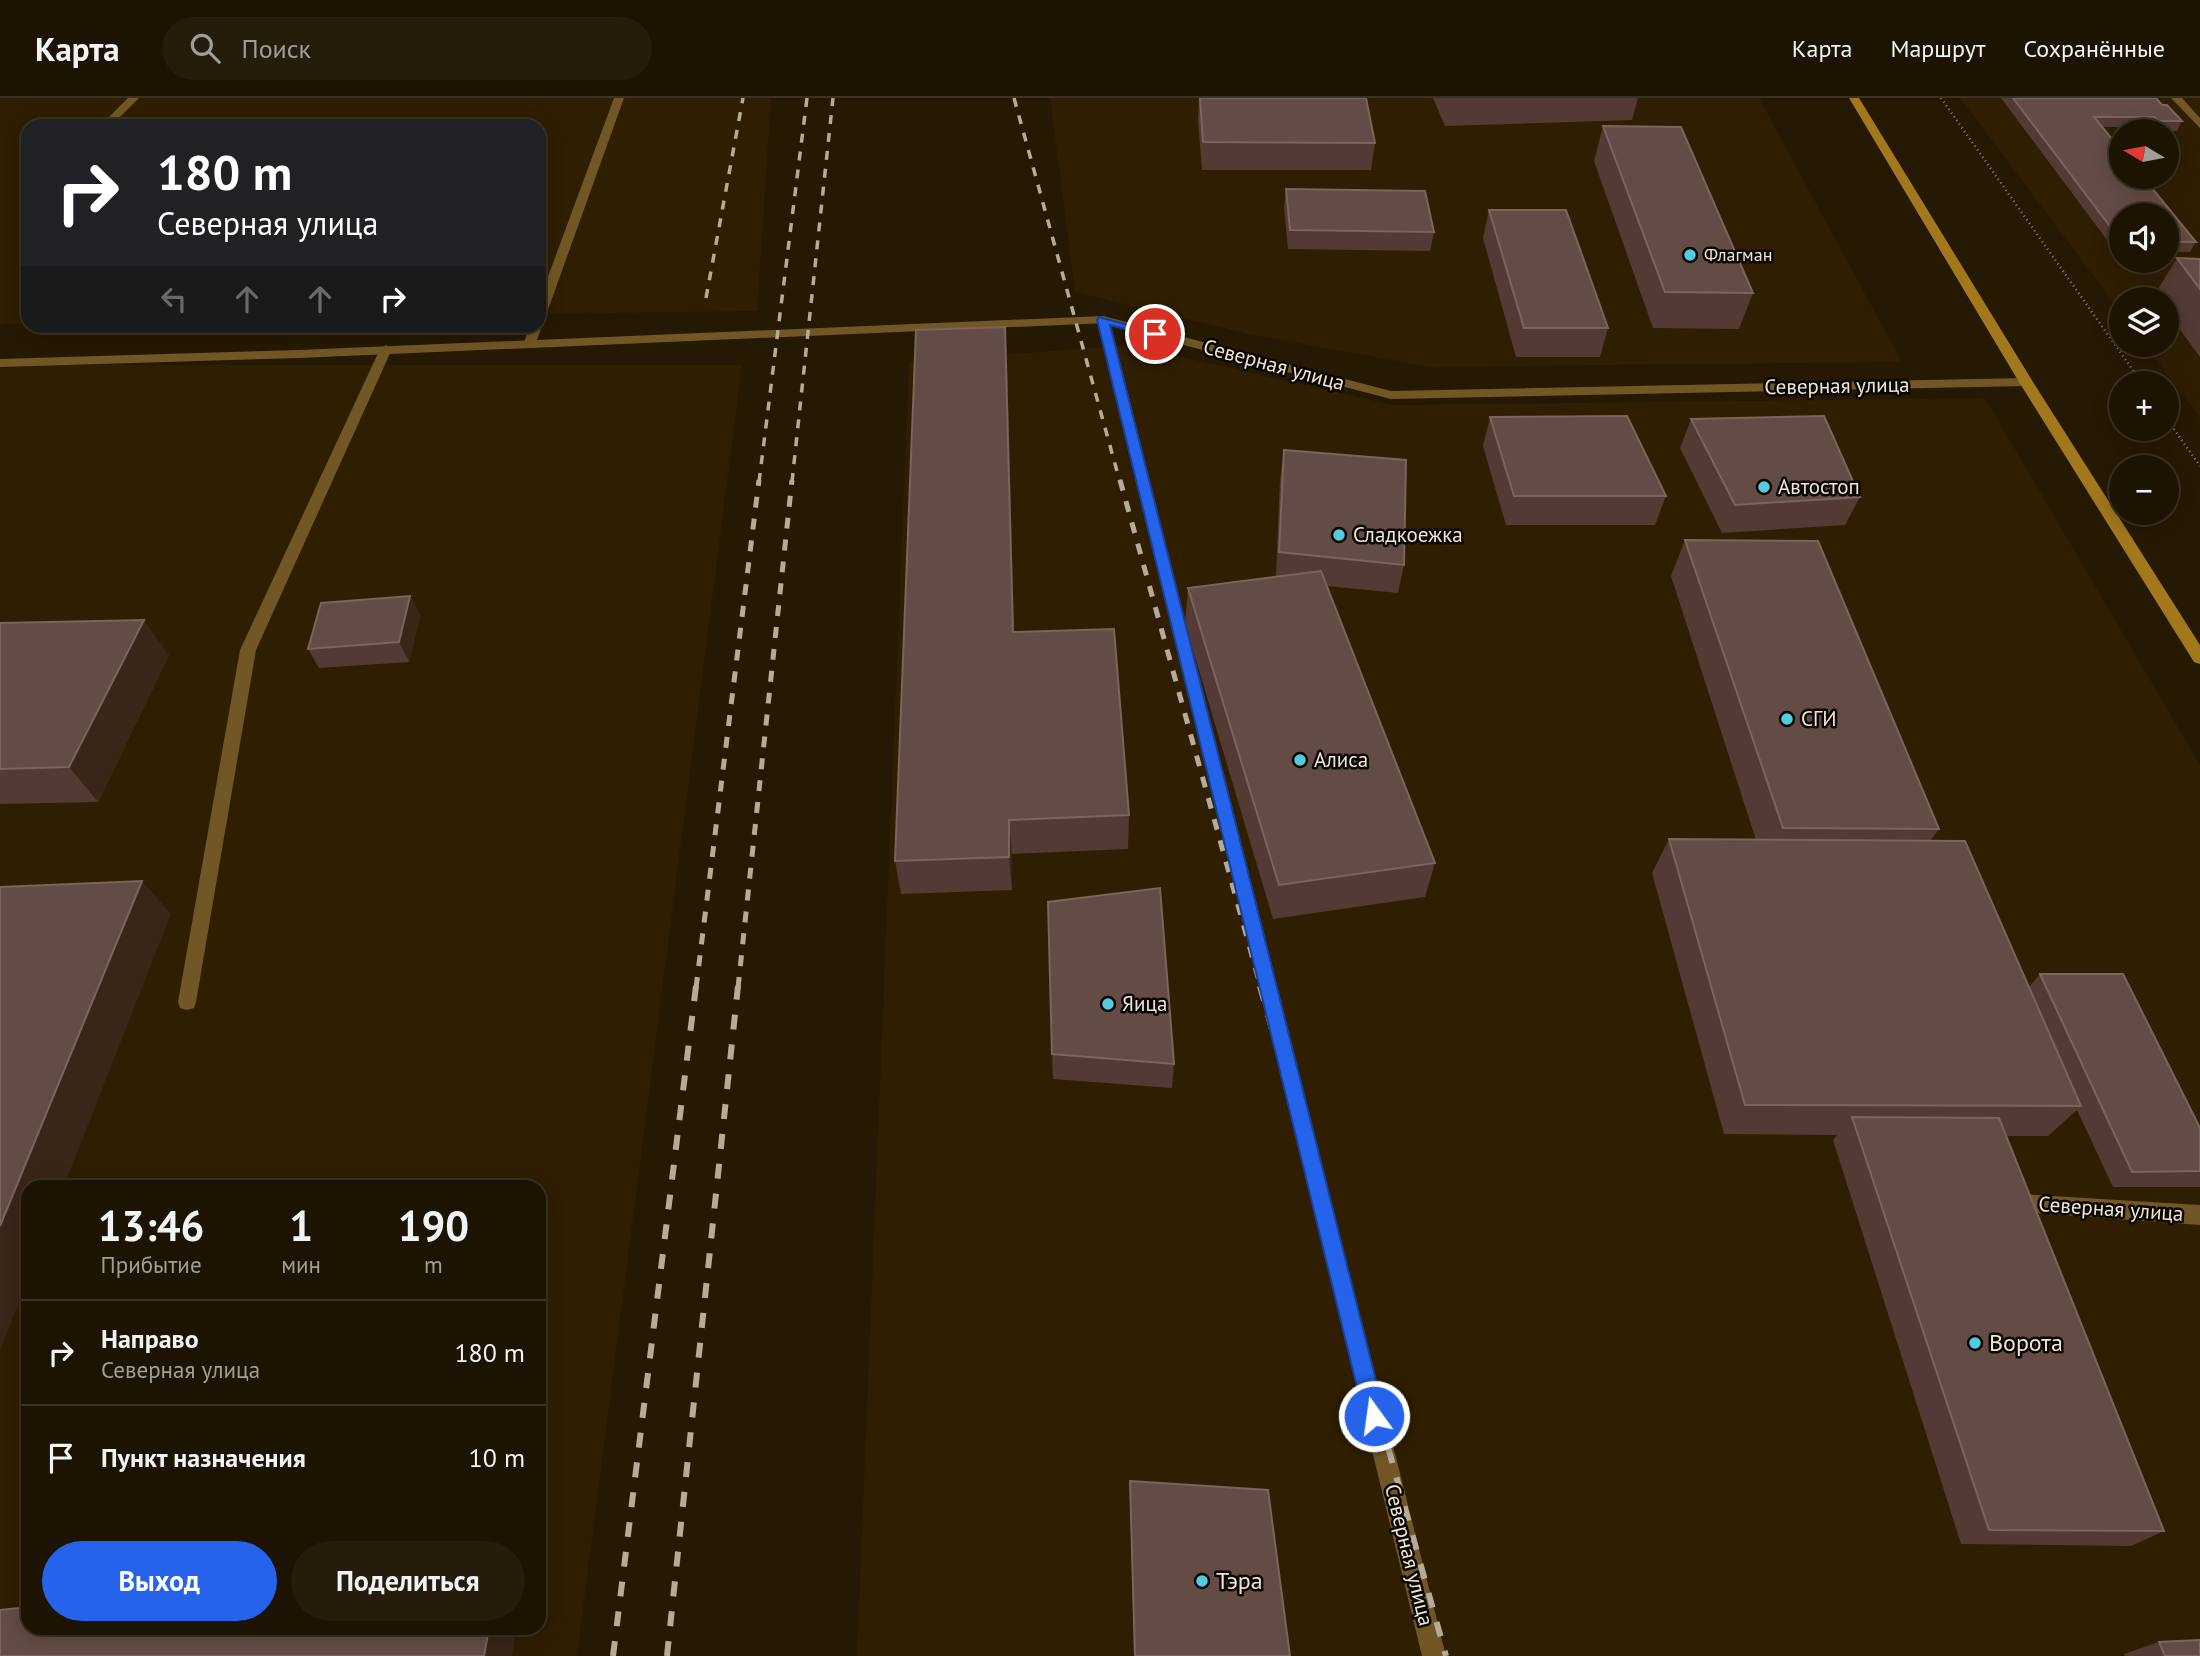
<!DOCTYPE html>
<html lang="ru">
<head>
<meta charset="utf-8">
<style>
  :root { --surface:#1c1302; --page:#251c0c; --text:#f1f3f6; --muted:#a09e99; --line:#3a3224; --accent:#2563eb }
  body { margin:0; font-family:"PT Sans",sans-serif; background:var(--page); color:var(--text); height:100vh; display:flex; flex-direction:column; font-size:26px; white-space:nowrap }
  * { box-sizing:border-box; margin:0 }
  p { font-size:23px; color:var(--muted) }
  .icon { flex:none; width:38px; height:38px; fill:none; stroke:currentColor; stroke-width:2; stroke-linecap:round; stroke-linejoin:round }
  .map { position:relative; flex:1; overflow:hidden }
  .side { position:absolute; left:21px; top:1082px; width:525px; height:455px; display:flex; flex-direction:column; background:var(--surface); border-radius:21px; box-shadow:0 4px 18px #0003,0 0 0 2px var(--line) }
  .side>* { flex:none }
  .guide { position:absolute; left:21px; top:21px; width:525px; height:214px; border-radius:21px; box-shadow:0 4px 18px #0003,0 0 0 2px var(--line); background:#202124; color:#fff; overflow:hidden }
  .needle { width:46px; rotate:280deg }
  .controls { position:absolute; left:2109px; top:21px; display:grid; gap:14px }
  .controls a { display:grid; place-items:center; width:70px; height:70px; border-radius:50%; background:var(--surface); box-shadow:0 4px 18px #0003,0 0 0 2px var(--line); font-size:35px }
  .pin { position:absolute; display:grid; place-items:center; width:60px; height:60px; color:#fff; margin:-30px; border:4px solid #fff; border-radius:50%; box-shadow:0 2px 7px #0007 }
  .me { position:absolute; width:77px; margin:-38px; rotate:346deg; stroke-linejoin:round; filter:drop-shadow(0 0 5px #0008) }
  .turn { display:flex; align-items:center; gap:24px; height:147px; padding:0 21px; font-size:32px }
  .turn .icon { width:91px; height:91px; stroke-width:2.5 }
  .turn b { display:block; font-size:49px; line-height:60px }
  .lanes { display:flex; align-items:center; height:66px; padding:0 21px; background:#0003; justify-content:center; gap:35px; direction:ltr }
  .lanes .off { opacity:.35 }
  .eta { display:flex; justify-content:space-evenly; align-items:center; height:119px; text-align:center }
  .eta b { font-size:42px; font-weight:700; line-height:49px }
  .button { display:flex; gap:14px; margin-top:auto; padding:14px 21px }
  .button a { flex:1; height:80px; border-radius:42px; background:var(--accent); color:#fff; font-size:28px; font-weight:700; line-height:80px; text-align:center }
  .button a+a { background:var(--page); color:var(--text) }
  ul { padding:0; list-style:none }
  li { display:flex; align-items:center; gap:21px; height:105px; padding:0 21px; border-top:2px solid var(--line) }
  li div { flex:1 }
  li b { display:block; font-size:26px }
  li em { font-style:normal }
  header { display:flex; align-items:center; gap:42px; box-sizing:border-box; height:98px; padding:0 35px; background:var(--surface); border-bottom:2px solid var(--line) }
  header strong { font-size:33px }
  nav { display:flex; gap:38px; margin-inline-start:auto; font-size:24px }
  .search { width:490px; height:63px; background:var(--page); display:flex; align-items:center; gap:18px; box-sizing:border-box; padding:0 24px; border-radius:38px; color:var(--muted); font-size:26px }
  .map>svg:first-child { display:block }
  .built { fill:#2f1e00; fill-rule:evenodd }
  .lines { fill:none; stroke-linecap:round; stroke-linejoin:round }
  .path { stroke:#8d8270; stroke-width:2.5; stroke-dasharray:1 3.5; stroke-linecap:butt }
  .lane { fill:#715725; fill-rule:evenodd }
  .street { fill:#715725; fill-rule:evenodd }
  .secondary { fill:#a2781d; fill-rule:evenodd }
  .rail-far2 { stroke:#b5ab9b; stroke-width:3.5; stroke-dasharray:9 9; stroke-linecap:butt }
  .rail-far1 { stroke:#b5ab9b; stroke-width:5; stroke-dasharray:11 11; stroke-linecap:butt }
  .rail { stroke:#b5ab9b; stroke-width:6; stroke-dasharray:15 15; stroke-linecap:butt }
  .wall { fill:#543a34 }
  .shaded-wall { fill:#3a2519 }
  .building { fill:#644c46; stroke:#7a645d; stroke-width:2 }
  .route { fill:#2563eb; stroke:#184099; stroke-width:2 }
  .poi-dot { fill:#54cadd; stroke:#0b0601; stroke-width:2.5 }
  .labels { text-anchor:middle; stroke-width:5; stroke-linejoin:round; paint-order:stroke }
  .far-poi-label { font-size:18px; fill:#eee5d8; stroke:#0b0601; text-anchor:start }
  .street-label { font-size:21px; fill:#eee5d8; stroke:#0b0601 }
  .poi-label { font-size:21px; fill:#eee5d8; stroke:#0b0601; text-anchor:start }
  .near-poi-label { font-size:24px; fill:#eee5d8; stroke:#0b0601; text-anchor:start }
</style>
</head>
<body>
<header>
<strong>Карта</strong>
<div class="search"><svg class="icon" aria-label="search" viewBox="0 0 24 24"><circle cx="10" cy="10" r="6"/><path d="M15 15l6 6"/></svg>Поиск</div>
<nav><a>Карта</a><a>Маршрут</a><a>Сохранённые</a></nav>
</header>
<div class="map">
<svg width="2200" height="1558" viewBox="0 0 2200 1558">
  <rect width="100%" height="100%" fill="#261903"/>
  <g class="built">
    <path d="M0 0H771L757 213 539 216V28H28V225L0 226Z"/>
    <path d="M1050 0H1759L1902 264 1428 269 1249 236 1075 194Z"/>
    <path d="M1960 0H2200V320L2145 247H2166V201H2121V215ZM2121 33H2166V79H2121ZM2121 117H2166V163H2121Z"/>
    <path d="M1129 247 1393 307 1985 300 2200 667V1558H857L909 264Z"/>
    <path d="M0 267H742L577 1558H0ZM28 1088H539V1530H28Z"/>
  </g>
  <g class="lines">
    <g class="path">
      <path d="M1941 0 2142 285"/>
      <path d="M2166 320 2200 368"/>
    </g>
    <g class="lane">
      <path d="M128 0H139L111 28H100Z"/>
      <path d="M614 0H624L545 220 539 224V203Z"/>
      <path d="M2171 0H2182L2200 20V30Z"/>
      <path d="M1103 218 1391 293 2026 280 2033 284 2026 288 1391 301 1111 228 1446 1558H1422L1097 222Z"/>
      <path d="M539 225 542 228 535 247H525L524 244 530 228H539Z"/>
      <path d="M386 247 392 251 256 552 196 904 194 910 187 912 180 910 178 904 240 552 380 251Z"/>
      <path d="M2021 1096 2200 1107V1127L2021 1114 2014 1112 2011 1105 2014 1098Z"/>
    </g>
    <path class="street" d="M1103 218 1107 219V225L299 260 0 269V261L299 252Z"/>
    <path class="secondary" d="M1849 0H1859L2033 284 2200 547V566L2194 564 2019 284Z"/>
    <g class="rail-far2">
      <path d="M1014 0 1120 384"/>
      <path d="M706 200 743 0"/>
      <path d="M759 384 807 0"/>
      <path d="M792 384 833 0"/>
    </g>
    <g class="rail-far1">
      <path d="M1120 382 1261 890"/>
      <path d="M696 890 759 382"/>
      <path d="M738 890 792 382"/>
    </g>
    <g class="rail">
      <path d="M1260 888 1446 1558"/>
      <path d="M613 1558 696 888"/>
      <path d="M667 1558 738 888"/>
    </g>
  </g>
  <g class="wall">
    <path d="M1199 0H1366L1375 45 1371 72H1202L1198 23Z"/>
    <path d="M1433 0H1638L1632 22 1445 28Z"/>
    <path d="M2001 0H2156L2162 7 2182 23 2177 33H2153L2149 29H2102L2196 144 2190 154H2166V117H2121V154H2116Z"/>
    <path d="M1603 28 1753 195 1739 231 1653 230 1594 63Z"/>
    <path d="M1286 91 1434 134 1430 153 1288 151 1284 110Z"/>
    <path d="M1489 112 1608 230 1600 259H1516L1483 140Z"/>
    <path d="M2177 160 2200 161V259L2166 212V201H2159L2155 196Z"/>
    <path d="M1005 229 1007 265 1014 534 1129 717 1128 751 1012 756V792L901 796 895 763Z"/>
    <path d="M1490 319 1666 398 1655 427H1506L1483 348Z"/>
    <path d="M1691 321 1860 399 1845 427 1722 435 1680 350Z"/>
    <path d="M1284 352 1404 467 1398 495 1327 488 1435 765 1425 799 1273 821 1185 525 1188 490 1276 479 1280 381Z"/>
    <path d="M1685 442 1939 731 1930 743 2029 889 2040 876 2200 1030V1089H2113L2077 1012 2048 1038H2006L2164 1433 2131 1448 1961 1446 1833 1042 1837 1037 1724 1036 1652 775 1669 741 1756 742 1671 478Z"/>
    <path d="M410 498 420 518 409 564 319 570 308 551Z"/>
    <path d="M0 525 169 557 98 704 0 706Z"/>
    <path d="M1052 956 1174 966 1172 990 1053 981Z"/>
    <path d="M1130 1383 1290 1558H1134L1130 1398Z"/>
    <path d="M2159 1544 2200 1558H2125L2124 1556Z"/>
  </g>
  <g class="shaded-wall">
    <path d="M1005 229 1007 265 1015 570 1013 534Z"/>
    <path d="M410 498 420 518 409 564 399 544Z"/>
    <path d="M144 522 169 557 98 704 69 669Z"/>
    <path d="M1009 722 1012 756V792L1009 759Z"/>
    <path d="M142 783 171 816 64 1088H28V1181L0 1253V1128Z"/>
    <path d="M489 1530H516L512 1558H484Z"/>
  </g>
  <g class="building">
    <path d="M1200 0H1366L1375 45 1203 44Z"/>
    <path d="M2013 0H2156L2162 7H2167L2182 23H2158L2155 19H2094L2121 52V79H2143L2196 144H2166V117H2121V143Z"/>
    <path d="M1603 28 1681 29 1753 195 1665 194Z"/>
    <path d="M1286 91 1425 93 1434 134 1290 132Z"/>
    <path d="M1489 112H1566L1608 230H1524Z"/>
    <path d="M2177 160 2200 161V191Z"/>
    <path d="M1005 229 1013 534 1114 531 1129 717 1009 722V759L895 763 916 232Z"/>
    <path d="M1627 318 1666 398H1514L1490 319Z"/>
    <path d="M1824 318 1860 399 1735 407 1691 321Z"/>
    <path d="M1284 352 1406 362 1404 467 1279 454Z"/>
    <path d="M1685 442 1818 443 1939 731 1783 730Z"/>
    <path d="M1321 473 1435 765 1279 787 1188 490Z"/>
    <path d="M410 498 399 544 308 551 321 505Z"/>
    <path d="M144 522 69 669 0 671V525Z"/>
    <path d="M1669 741 1965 743 2081 1008 1745 1007Z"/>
    <path d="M142 783 0 1128V789Z"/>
    <path d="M1160 790 1174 966 1052 956 1048 804Z"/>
    <path d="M2040 876H2123L2200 1030V1073L2132 1074Z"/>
    <path d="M1852 1019 1999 1020 2164 1433 1989 1432Z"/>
    <path d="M1130 1383 1268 1392 1290 1558H1135Z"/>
    <path d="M28 1509V1530H489L484 1558H0V1512Z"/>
    <path d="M2200 1542V1558H2165L2159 1544Z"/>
  </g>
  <path class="route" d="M1099 219 1161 236 1155 239 1110 227 1385 1318 1382 1325 1374 1328 1367 1325 1364 1318 1097 222Z"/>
  <g class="poi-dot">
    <circle cx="1690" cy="157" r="7"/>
    <circle cx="1764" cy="389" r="7"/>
    <circle cx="1339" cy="437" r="7"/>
    <circle cx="1787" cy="621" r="7"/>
    <circle cx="1300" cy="662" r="7"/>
    <circle cx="1108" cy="906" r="7"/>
    <circle cx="1975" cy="1245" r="7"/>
    <circle cx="1202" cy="1483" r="7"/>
  </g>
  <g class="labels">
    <g class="far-poi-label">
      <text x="1704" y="163">Флагман</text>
    </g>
    <g class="street-label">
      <text transform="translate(1274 267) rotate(15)" y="7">Северная улица</text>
      <text transform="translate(1837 288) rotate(-1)" y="7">Северная улица</text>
      <text transform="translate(2111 1111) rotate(4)" y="7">Северная улица</text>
      <text transform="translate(1409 1457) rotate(76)" y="7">Северная улица</text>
    </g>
    <g class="poi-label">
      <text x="1778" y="396">Автостоп</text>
      <text x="1353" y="444">Сладкоежка</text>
      <text x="1801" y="628">СГИ</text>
      <text x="1314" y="669">Алиса</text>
      <text x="1122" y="913">Яица</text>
    </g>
    <g class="near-poi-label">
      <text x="1989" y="1253">Ворота</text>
      <text x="1216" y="1491">Тэра</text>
    </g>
  </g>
</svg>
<div class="controls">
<a><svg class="needle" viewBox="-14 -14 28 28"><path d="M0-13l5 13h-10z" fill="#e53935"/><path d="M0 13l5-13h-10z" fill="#a09e99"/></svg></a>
<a><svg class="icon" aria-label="sound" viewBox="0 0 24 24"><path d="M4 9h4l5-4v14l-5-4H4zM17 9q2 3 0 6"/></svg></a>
<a><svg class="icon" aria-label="layers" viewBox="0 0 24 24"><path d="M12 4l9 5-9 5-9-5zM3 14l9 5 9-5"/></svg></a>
<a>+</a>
<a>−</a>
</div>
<div class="pin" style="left:1155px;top:236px;background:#d93025"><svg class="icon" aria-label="arrive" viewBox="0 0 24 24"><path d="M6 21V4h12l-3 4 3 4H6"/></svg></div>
<svg class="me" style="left:1374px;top:1318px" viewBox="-20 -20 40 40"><circle r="17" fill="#2563eb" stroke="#fff" stroke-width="3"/><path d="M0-11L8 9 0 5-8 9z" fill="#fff"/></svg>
<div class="guide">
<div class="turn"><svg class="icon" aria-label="right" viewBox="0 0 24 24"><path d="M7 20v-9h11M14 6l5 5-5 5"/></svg><div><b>180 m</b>Северная улица</div></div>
<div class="lanes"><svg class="icon off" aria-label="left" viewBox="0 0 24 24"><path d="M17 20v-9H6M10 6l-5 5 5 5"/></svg><svg class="icon off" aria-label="ahead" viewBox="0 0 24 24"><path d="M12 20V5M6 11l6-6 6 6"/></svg><svg class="icon off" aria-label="ahead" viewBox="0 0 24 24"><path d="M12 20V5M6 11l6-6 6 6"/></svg><svg class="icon" aria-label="right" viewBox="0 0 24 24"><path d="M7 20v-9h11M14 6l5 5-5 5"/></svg></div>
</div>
<section class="side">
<div class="eta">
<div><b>13:46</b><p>Прибытие</p></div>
<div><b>1</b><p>мин</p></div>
<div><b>190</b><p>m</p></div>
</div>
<ul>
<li><svg class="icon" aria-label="right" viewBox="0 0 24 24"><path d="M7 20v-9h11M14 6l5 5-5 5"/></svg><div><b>Направо</b><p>Северная улица</p></div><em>180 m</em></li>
<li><svg class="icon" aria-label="arrive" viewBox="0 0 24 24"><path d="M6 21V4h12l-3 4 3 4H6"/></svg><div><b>Пункт назначения</b></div><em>10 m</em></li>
</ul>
<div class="button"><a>Выход</a><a>Поделиться</a></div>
</section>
</div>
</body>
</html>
